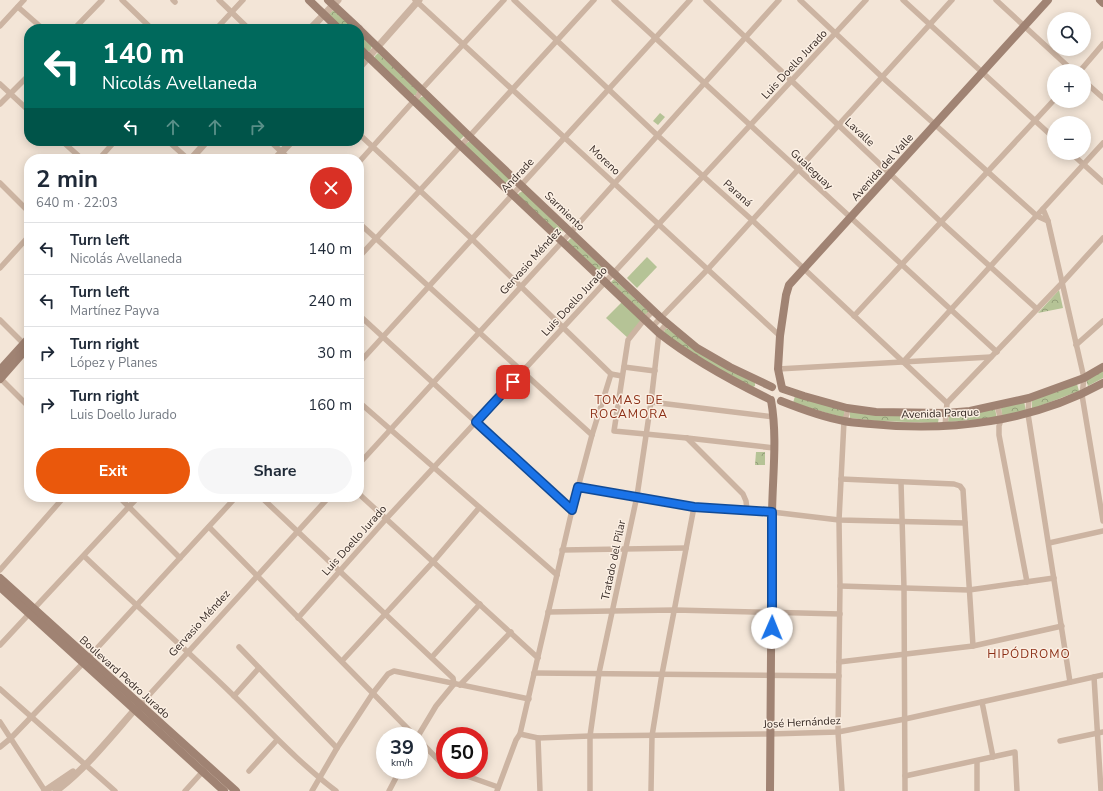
<!DOCTYPE html>
<html lang="en">
<head>
<meta charset="utf-8">
<style>
  :root { --surface:#fff; --page:#f6f6f7; --text:#1f2937; --muted:#747a83; --line:#e0e1e3; --accent:#ea580c }
  body { margin:0; font-family:"Nunito Sans",sans-serif; background:var(--page); color:var(--text); height:100vh; display:flex; flex-direction:column; font-size:15px; white-space:nowrap }
  * { box-sizing:border-box; margin:0 }
  p { font-size:13px; color:var(--muted) }
  .icon { flex:none; width:22px; height:22px; fill:none; stroke:currentColor; stroke-width:2; stroke-linecap:round; stroke-linejoin:round }
  .map { position:relative; flex:1; overflow:hidden }
  .details { position:absolute; left:24px; top:154px; width:340px; height:348px; display:flex; flex-direction:column; background:var(--surface); border-radius:16px; box-shadow:0 2px 10px #0003 }
  .details>* { flex:none }
  .banner { position:absolute; left:24px; top:24px; width:340px; height:122px; border-radius:16px; box-shadow:0 2px 10px #0003; background:#00695c; color:#fff; overflow:hidden }
  .buttons { position:absolute; left:1047px; top:12px; display:grid; gap:8px }
  .buttons a { display:grid; place-items:center; width:44px; height:44px; border-radius:50%; background:var(--surface); box-shadow:0 2px 10px #0003; font-size:20px }
  .speed { position:absolute; left:376px; top:727px; display:flex; gap:8px; font-size:20px; font-weight:700; text-align:center }
  .speed>* { display:grid; place-content:center; width:52px; height:52px; border-radius:50%; background:var(--surface); box-shadow:0 2px 10px #0003; line-height:1 }
  .speed small { font-size:10px; font-weight:400 }
  .speed .limit { border:6px solid #d22; background:#fff; color:#111 }
  .pin { position:absolute; display:grid; place-items:center; width:34px; height:34px; color:#fff; margin:-17px; border-radius:8px; box-shadow:0 2px 6px #0006 }
  .me { position:absolute; width:44px; margin:-22px; rotate:1deg; stroke-linejoin:round; filter:drop-shadow(0 0 3px #0008) }
  .turn { display:flex; align-items:center; gap:14px; height:84px; padding:0 12px; font-size:18px }
  .turn .icon { width:52px; height:52px; stroke-width:2.5 }
  .turn b { display:block; font-size:28px; line-height:34px }
  .lanes { display:flex; align-items:center; height:38px; padding:0 12px; background:#0003; justify-content:center; gap:20px; direction:ltr }
  .lanes .off { opacity:.35 }
  .round { display:grid; place-items:center; flex:none; width:42px; height:42px; border-radius:21px; background:var(--page) }
  .head { display:flex; align-items:center; justify-content:space-between; height:68px; padding:0 12px }
  h1 { font-size:24px; font-weight:700; line-height:30px }
  .primary-button { display:flex; gap:8px; margin-top:auto; padding:8px 12px }
  .primary-button a { flex:1; height:46px; border-radius:24px; background:var(--accent); color:#fff; font-size:16px; font-weight:700; line-height:46px; text-align:center }
  .primary-button a+a { background:var(--page); color:var(--text) }
  ul { padding:0; list-style:none }
  li { display:flex; align-items:center; gap:12px; height:52px; padding:0 12px; border-top:1px solid var(--line) }
  li div { flex:1 }
  li b { display:block; font-size:15px }
  li em { font-style:normal }
  .map>svg:first-child { display:block }
  .green { fill:#b5c396 }
  .park { fill:url(#park-crowns) }
  .lines { fill:none; stroke-linecap:round; stroke-linejoin:round }
  .minor { stroke:#ccb4a2; stroke-width:5.5 }
  .tertiary { stroke:#ccb4a2; stroke-width:7 }
  .secondary { stroke:#a08373; stroke-width:8 }
  .route-casing { stroke:#114b97; stroke-width:10 }
  .route { stroke:#1a73e8; stroke-width:7 }
  .labels { text-anchor:middle; stroke-width:3; stroke-linejoin:round; paint-order:stroke }
  .street-label { font-size:11px; fill:#362a25; stroke:#fbefe3 }
  .neighbourhood-label { font-size:12px; letter-spacing:1px; fill:#8c3017; stroke:#fbefe3 }
</style>
</head>
<body>
<div class="map">
<svg width="1103" height="791" viewBox="0 0 1103 791">
  <defs>
    <pattern id="park-crowns" width="20" height="18" patternUnits="userSpaceOnUse"><rect width="20" height="18" fill="#b5c396"/><path d="M2 6a3 3 0 1 1 6 0M12 15a3 3 0 1 1 6 0" fill="none" stroke="#949f7a"/></pattern>
  </defs>
  <rect width="100%" height="100%" fill="#f3e5d7"/>
  <g class="green">
    <path d="M660 113 665 117 658 125 653 121Z"/>
    <path d="M647 257 657 267 637 288 627 278Z"/>
    <path d="M622 302 640 319 641 323 629 339 606 318Z"/>
  </g>
  <g class="park">
    <path d="M334 10 354 29H343L329 15V13Z"/>
    <path d="M359 34 372 46 370 51H368L359 44Z"/>
    <path d="M378 53 418 90 416 95H413L374 58 375 56Z"/>
    <path d="M424 96 464 136 460 140 418 100 421 97Z"/>
    <path d="M470 141 515 184 511 189 465 148V144Z"/>
    <path d="M523 191 563 231 561 234H558L518 195 519 193Z"/>
    <path d="M571 238 607 272 603 275 567 242Z"/>
    <path d="M614 279 649 312 645 315 611 282Z"/>
    <path d="M1059 290 1063 308 1038 313Z"/>
    <path d="M666 328 755 383V386L753 387 692 355 665 334 664 331Z"/>
    <path d="M1103 369V378L1088 386 1086 379Z"/>
    <path d="M1077 384 1079 391 1032 409V400Z"/>
    <path d="M795 396 845 409 844 418 793 403Z"/>
    <path d="M1024 401 1026 411 1002 416 1001 408Z"/>
    <path d="M995 409 997 418 948 422 949 415Z"/>
    <path d="M850 411 939 416 938 423 877 421 850 418Z"/>
    <path d="M756 452H765V465H755Z"/>
  </g>
  <g class="lines">
    <g class="minor">
      <path d="M122 0 152 29"/>
      <path d="M173 0 175 2"/>
      <path d="M219 0 249 29"/>
      <path d="M415 0 780 336"/>
      <path d="M514 0 657 135 752 220 947 403"/>
      <path d="M614 0 997 352"/>
      <path d="M706 0 941 222 1037 309"/>
      <path d="M800 0 882 77 1037 216 1048 221"/>
      <path d="M903 0 1054 138"/>
      <path d="M996 0 1073 71"/>
      <path d="M18 7 43 29"/>
      <path d="M0 26 24 0"/>
      <path d="M74 29 102 0"/>
      <path d="M216 29 243 0"/>
      <path d="M1080 71 1103 44"/>
      <path d="M1084 81 1103 98"/>
      <path d="M0 84 29 111"/>
      <path d="M0 104 29 75"/>
      <path d="M359 134 472 239 611 374 622 376"/>
      <path d="M62 141 82 159"/>
      <path d="M168 141 188 159"/>
      <path d="M270 141 289 159"/>
      <path d="M1071 153 1103 182"/>
      <path d="M99 159 115 141"/>
      <path d="M359 162 418 96 422 89 504 0"/>
      <path d="M0 183 29 212"/>
      <path d="M1043 209 1048 221 1084 378 1082 395 1103 521"/>
      <path d="M359 223 592 435"/>
      <path d="M359 257 594 0"/>
      <path d="M0 268 29 236"/>
      <path d="M653 311 644 320 628 340 614 431 687 438 774 448"/>
      <path d="M359 315 572 510"/>
      <path d="M854 316 1054 100"/>
      <path d="M0 320 26 346"/>
      <path d="M652 327 708 269 952 0"/>
      <path d="M1076 345 1103 321"/>
      <path d="M903 362 1103 143"/>
      <path d="M359 363 690 0"/>
      <path d="M624 367 655 371"/>
      <path d="M778 369 991 357"/>
      <path d="M0 378 29 407"/>
      <path d="M1029 398 1028 414 1070 682"/>
      <path d="M359 402 557 575"/>
      <path d="M651 402 774 417"/>
      <path d="M997 405 1001 420 999 426V435L1027 582"/>
      <path d="M945 426 947 403 1062 283 1103 238"/>
      <path d="M687 438 743 494 746 501 747 510"/>
      <path d="M359 464 571 232 779 0"/>
      <path d="M841 479 954 484 960 486 963 490 973 646"/>
      <path d="M901 482 904 588 905 791"/>
      <path d="M578 487 694 507 772 512 839 520 965 523"/>
      <path d="M359 494 538 658"/>
      <path d="M119 497 180 558"/>
      <path d="M261 497 453 678 454 684"/>
      <path d="M209 527 415 736"/>
      <path d="M1049 543 1103 531"/>
      <path d="M562 550 686 548"/>
      <path d="M84 556C133 603 185 648 234 696 268 729 298 762 336 791"/>
      <path d="M0 570 64 497"/>
      <path d="M840 586 969 590 1054 578"/>
      <path d="M548 612 675 610 840 614"/>
      <path d="M298 618 386 519 866 0"/>
      <path d="M0 645 138 497"/>
      <path d="M239 647 337 748"/>
      <path d="M432 657 480 604"/>
      <path d="M342 661 433 562 479 508"/>
      <path d="M839 662 973 646 1062 626"/>
      <path d="M534 673 839 676"/>
      <path d="M1094 677 1101 791"/>
      <path d="M460 685 511 632"/>
      <path d="M0 689 115 791"/>
      <path d="M234 696 259 668"/>
      <path d="M982 702 993 757"/>
      <path d="M140 705 329 497"/>
      <path d="M0 722 45 791"/>
      <path d="M520 734 538 738 590 736 770 734 838 732 905 719 1103 675"/>
      <path d="M418 736 436 706 454 684"/>
      <path d="M538 738 540 791"/>
      <path d="M419 740 445 767"/>
      <path d="M1060 741 1103 732"/>
      <path d="M0 747 11 738 88 658 236 497"/>
      <path d="M977 761V791"/>
      <path d="M450 770 498 787"/>
      <path d="M249 771 277 740"/>
      <path d="M905 776 1015 752 1017 791"/>
      <path d="M185 791 205 769"/>
      <path d="M312 791 337 748 373 693 388 674 394 671 529 699"/>
      <path d="M389 791 400 770"/>
      <path d="M497 791 516 740 520 734 572 510 592 435 611 374"/>
      <path d="M590 791V736L599 673 637 496 651 402 659 333 667 323"/>
      <path d="M651 791 652 736 662 674 694 507"/>
      <path d="M842 791 838 732 840 586 839 520 844 421 847 414V408"/>
    </g>
    <g class="tertiary">
      <path d="M310 29 338 0"/>
      <path d="M359 68 419 0"/>
      <path d="M191 159 207 141"/>
      <path d="M275 159 292 141"/>
      <path d="M45 791 73 772"/>
      <path d="M56 791C86 769 113 734 138 706"/>
    </g>
    <g class="secondary">
      <path d="M309 0 339 29"/>
      <path d="M328 0 359 29"/>
      <path d="M1100 0 1103 3"/>
      <path d="M359 29 469 136 661 318 697 348 730 367 772 387"/>
      <path d="M359 48 460 145 659 333C693 360 730 380 769 399"/>
      <path d="M0 370 29 338"/>
      <path d="M0 379 29 346"/>
      <path d="M782 388 778 369 780 336 786 295 789 285 1048 0"/>
      <path d="M783 389 804 396 847 408 876 412 946 413 970 411 1029 398 1084 378 1103 367"/>
      <path d="M781 401C801 409 823 417 844 421 853 423 862 423 871 424 950 432 1033 422 1103 383"/>
      <path d="M0 578 236 791"/>
      <path d="M0 587 224 791"/>
      <path d="M770 791C770 700 772 609 772 518 772 479 778 439 771 400"/>
    </g>
  </g>
  <g class="lines">
    <g class="route-casing">
      <path id="route" d="M513 382 476 422 572 510 578 487 694 507 772 512V628"/>
    </g>
    <use href="#route" class="route"/>
  </g>
  <g class="labels">
    <g class="street-label">
      <text transform="translate(794 64) rotate(-47)" y="4">Luis Doello Jurado</text>
      <text transform="translate(860 132) rotate(43)" y="4">Lavalle</text>
      <text transform="translate(605 160) rotate(43)" y="4">Moreno</text>
      <text transform="translate(882 167) rotate(-48)" y="4">Avenida del Valle</text>
      <text transform="translate(812 169) rotate(43)" y="4">Gualeguay</text>
      <text transform="translate(517 175) rotate(-47)" y="4">Andrade</text>
      <text transform="translate(738 193) rotate(42)" y="4">Paraná</text>
      <text transform="translate(565 211) rotate(44)" y="4">Sarmiento</text>
      <text transform="translate(530 261) rotate(-48)" y="4">Gervasio Méndez</text>
      <text transform="translate(574 301) rotate(-47)" y="4">Luis Doello Jurado</text>
      <text transform="translate(940 413) rotate(-2)" y="4">Avenida Parque</text>
      <text transform="translate(354 540) rotate(-48)" y="4">Luis Doello Jurado</text>
      <text transform="translate(613 560) rotate(-78)" y="4">Tratado del Pilar</text>
      <text transform="translate(199 623) rotate(-48)" y="4">Gervasio Méndez</text>
      <text transform="translate(125 677) rotate(42)" y="4">Boulevard Pedro Jurado</text>
      <text transform="translate(802 722) rotate(-3)" y="4">José Hernández</text>
    </g>
    <g class="neighbourhood-label">
      <text x="629" y="404">TOMAS DE<tspan x="629" dy="14">ROCAMORA</tspan></text>
      <text x="1029" y="658">HIPÓDROMO</text>
    </g>
  </g>
</svg>
<div class="buttons">
<a><svg class="icon" aria-label="search" viewBox="0 0 24 24"><circle cx="10" cy="10" r="6"/><path d="M15 15l6 6"/></svg></a>
<a>+</a>
<a>−</a>
</div>
<div class="speed"><div>39<small>km/h</small></div><div class="limit">50</div></div>
<div class="pin" style="left:513px;top:382px;background:#d93025"><svg class="icon" aria-label="arrive" viewBox="0 0 24 24"><path d="M6 21V4h12l-3 4 3 4H6"/></svg></div>
<svg class="me" style="left:772px;top:628px" viewBox="-20 -20 40 40"><circle r="19" fill="#fff"/><path d="M0-13L10 11 0 6-10 11z" fill="#1a73e8"/></svg>
<div class="banner">
<div class="turn"><svg class="icon" aria-label="left" viewBox="0 0 24 24"><path d="M17 20v-9H6M10 6l-5 5 5 5"/></svg><div><b>140 m</b>Nicolás Avellaneda</div></div>
<div class="lanes"><svg class="icon" aria-label="left" viewBox="0 0 24 24"><path d="M17 20v-9H6M10 6l-5 5 5 5"/></svg><svg class="icon off" aria-label="ahead" viewBox="0 0 24 24"><path d="M12 20V5M6 11l6-6 6 6"/></svg><svg class="icon off" aria-label="ahead" viewBox="0 0 24 24"><path d="M12 20V5M6 11l6-6 6 6"/></svg><svg class="icon off" aria-label="right" viewBox="0 0 24 24"><path d="M7 20v-9h11M14 6l5 5-5 5"/></svg></div>
</div>
<section class="details">
<div class="head"><div><h1>2 min</h1><p>640 m · 22:03</p></div><a class="round" style="background:#d93025;color:#fff"><svg class="icon" aria-label="close" viewBox="0 0 24 24"><path d="M6 6l12 12M18 6L6 18"/></svg></a></div>
<ul>
<li><svg class="icon" aria-label="left" viewBox="0 0 24 24"><path d="M17 20v-9H6M10 6l-5 5 5 5"/></svg><div><b>Turn left</b><p>Nicolás Avellaneda</p></div><em>140 m</em></li>
<li><svg class="icon" aria-label="left" viewBox="0 0 24 24"><path d="M17 20v-9H6M10 6l-5 5 5 5"/></svg><div><b>Turn left</b><p>Martínez Payva</p></div><em>240 m</em></li>
<li><svg class="icon" aria-label="right" viewBox="0 0 24 24"><path d="M7 20v-9h11M14 6l5 5-5 5"/></svg><div><b>Turn right</b><p>López y Planes</p></div><em>30 m</em></li>
<li><svg class="icon" aria-label="right" viewBox="0 0 24 24"><path d="M7 20v-9h11M14 6l5 5-5 5"/></svg><div><b>Turn right</b><p>Luis Doello Jurado</p></div><em>160 m</em></li>
</ul>
<div class="primary-button"><a>Exit</a><a>Share</a></div>
</section>
</div>
</body>
</html>
